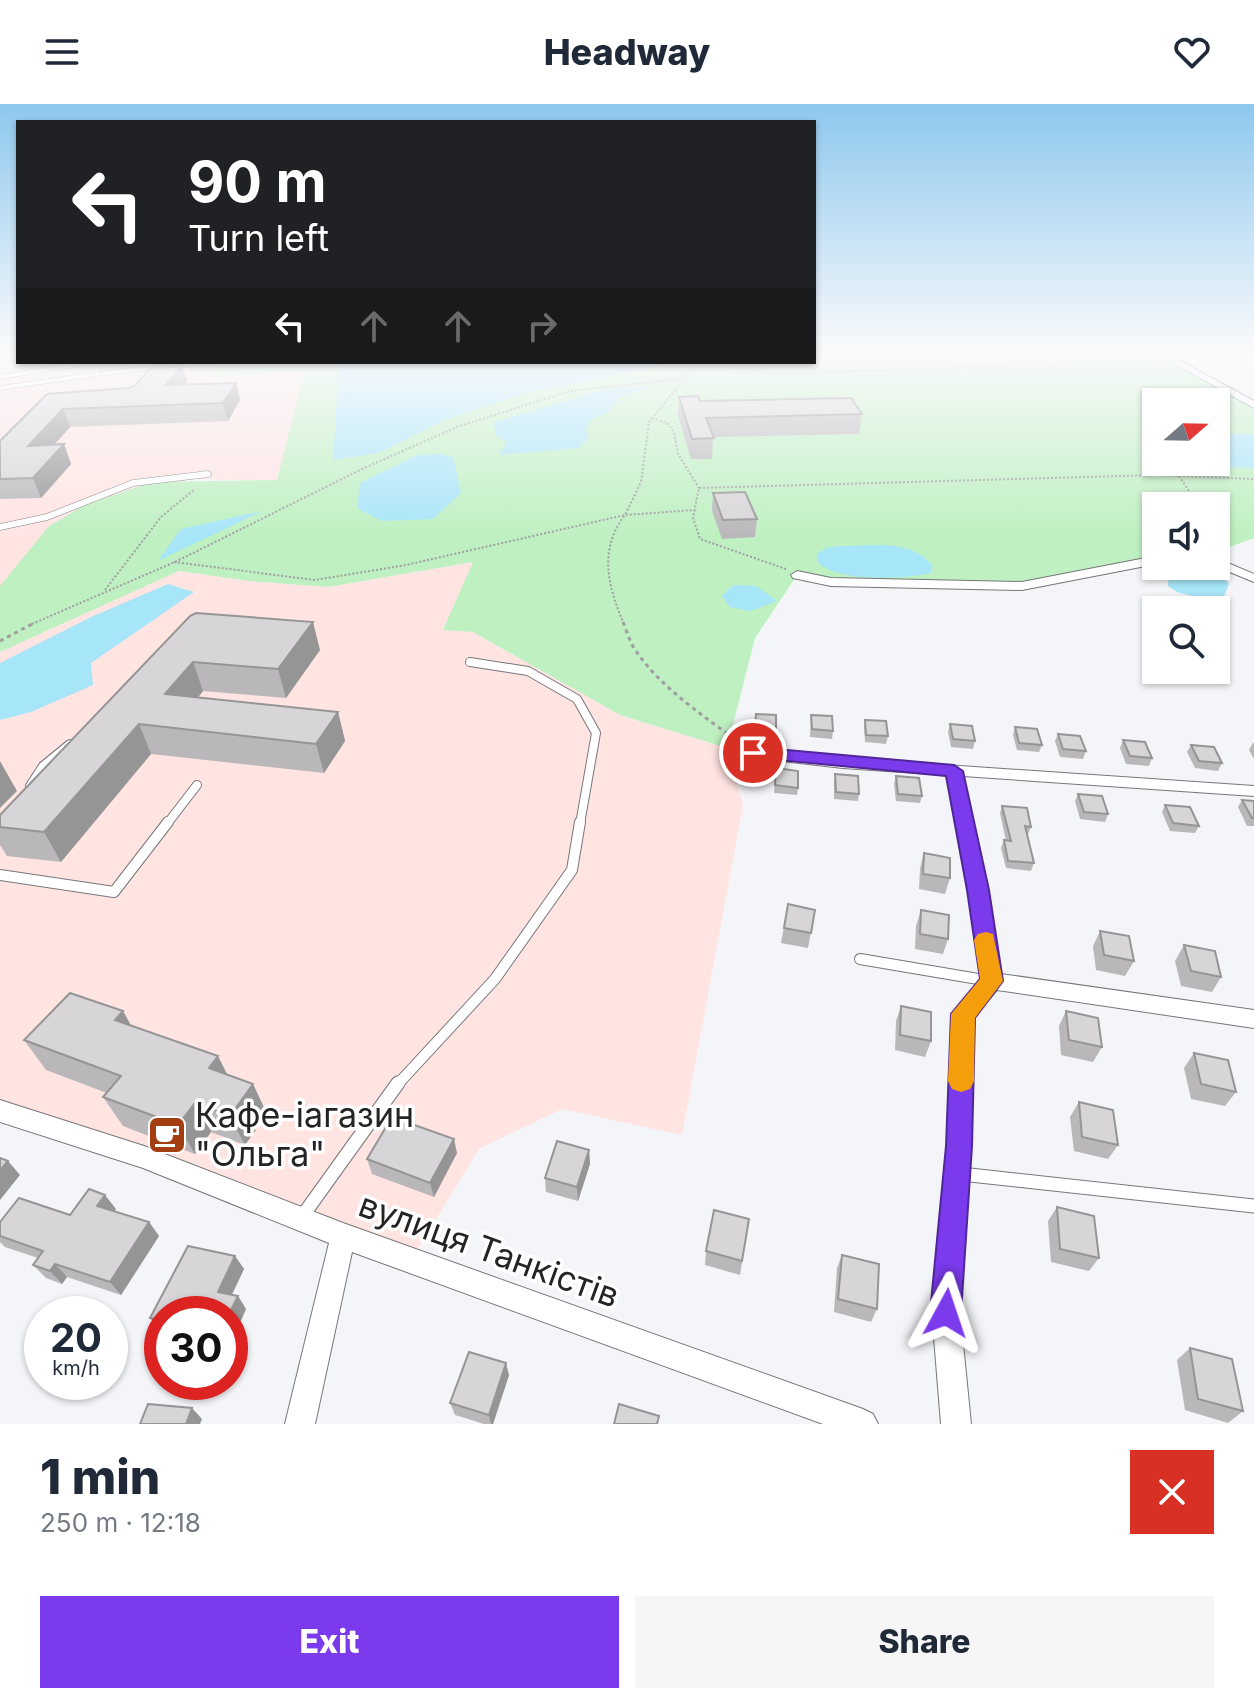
<!DOCTYPE html>
<html lang="en">
<head>
<meta charset="utf-8">
<style>
  :root { --surface:#fff; --page:#f6f6f7; --text:#1f2937; --muted:#747a83; --accent:#7c3aed }
  body { margin:0; font-family:Inter,sans-serif; background:var(--page); color:var(--text); height:100vh; display:flex; flex-direction:column; font-size:30px; white-space:nowrap }
  * { box-sizing:border-box; margin:0 }
  p { font-size:26px; color:var(--muted) }
  .icon { flex:none; width:44px; height:44px; fill:none; stroke:currentColor; stroke-width:2; stroke-linecap:round; stroke-linejoin:round }
  .map { position:relative; height:1320px; overflow:hidden }
  .panel { display:flex; flex-direction:column; background:var(--surface); flex:1 }
  .panel>* { flex:none }
  .top-card { position:absolute; left:16px; top:16px; width:800px; height:244px; border-radius:0px; box-shadow:0 2px 6px #0004; background:#202124; color:#fff; overflow:hidden }
  .needle { width:52px; rotate:70deg }
  .controls { position:absolute; left:1142px; top:284px; display:grid; gap:16px }
  .controls a { display:grid; place-items:center; width:88px; height:88px; border-radius:0px; background:var(--surface); box-shadow:0 2px 6px #0004; font-size:40px }
  .speed { position:absolute; left:24px; top:1192px; display:flex; gap:16px; font-size:40px; font-weight:700; text-align:center }
  .speed>* { display:grid; place-content:center; width:104px; height:104px; border-radius:50%; background:var(--surface); box-shadow:0 2px 6px #0004; line-height:1 }
  .speed small { font-size:20px; font-weight:400 }
  .speed .limit { border:12px solid #d22; background:#fff; color:#111 }
  .pin { position:absolute; display:grid; place-items:center; width:68px; height:68px; color:#fff; margin:-34px; border:4px solid #fff; border-radius:50%; box-shadow:0 2px 8px #0007 }
  .me { position:absolute; width:88px; margin:-44px; rotate:5deg; stroke-linejoin:round; filter:drop-shadow(0 0 6px #0008) }
  .turn { display:flex; align-items:center; gap:28px; height:168px; padding:0 40px; font-size:36px }
  .turn .icon { width:104px; height:104px; stroke-width:2.5 }
  .turn b { display:block; font-size:56px; line-height:68px }
  .lanes { display:flex; align-items:center; height:76px; padding:0 40px; background:#0003; justify-content:center; gap:40px; direction:ltr }
  .lanes .off { opacity:.35 }
  .round { display:grid; place-items:center; flex:none; width:84px; height:84px; border-radius:0px; background:var(--page) }
  .summary { display:flex; align-items:center; justify-content:space-between; height:136px; padding:0 40px }
  h1 { font-size:48px; font-weight:800; line-height:60px }
  .cta { display:flex; gap:16px; margin-top:auto; padding:16px 40px }
  .cta a { flex:1; height:92px; border-radius:0px; background:var(--accent); color:#fff; font-size:32px; font-weight:800; line-height:92px; text-align:center }
  .cta a+a { background:var(--page); color:var(--text) }
  header { display:flex; justify-content:space-between; align-items:center; height:104px; padding:0 40px; background:var(--surface); font-size:36px; font-weight:800 }
  .map>svg:first-child { display:block }
  .industrial { fill:#ffe4e2 }
  .green { fill:#bef0c1; fill-rule:evenodd }
  .water { fill:#a7e5f8 }
  .lines { fill:none; stroke-linecap:round; stroke-linejoin:round }
  .lane-far4-casing { stroke:#77777a; stroke-width:5 }
  .lane-far3-casing { stroke:#77777a; stroke-width:7 }
  .lane-far2-casing { stroke:#77777a; stroke-width:10 }
  .lane-far1-casing { stroke:#77777a; stroke-width:12 }
  .lane-casing { stroke:#77777a; stroke-width:15 }
  .street-casing { stroke:#77777a; stroke-width:2 }
  .path-far1 { stroke:#9f9fa2; stroke-width:2; stroke-dasharray:2 2; stroke-linecap:butt }
  .path { stroke:#9f9fa2; stroke-width:3; stroke-dasharray:4 4; stroke-linecap:butt }
  .lane-far4 { stroke:#fff; stroke-width:4 }
  .lane-far3 { stroke:#fff; stroke-width:6 }
  .lane-far2 { stroke:#fff; stroke-width:8 }
  .lane-far1 { stroke:#fff; stroke-width:10 }
  .lane { stroke:#fff; stroke-width:13 }
  .street { fill:#fff; fill-rule:evenodd }
  .wall { fill:#b9b7b9 }
  .shaded-wall { fill:#969596 }
  .building { fill:#d7d5d7; stroke:#969596; stroke-width:2 }
  .route { fill:#7c3aed; stroke:#51269a; stroke-width:2 }
  .slow { fill:#f59e0b }
  .labels { text-anchor:middle; stroke-width:7; stroke-linejoin:round; paint-order:stroke }
  .near-poi-label { font-size:34px; fill:#242425; stroke:#fff; text-anchor:start }
  .near-street-label { font-size:34px; fill:#242425; stroke:#fff }
</style>
</head>
<body>
<header><svg class="icon" aria-label="menu" viewBox="0 0 24 24"><path d="M4 6h16M4 12h16M4 18h16"/></svg>Headway<svg class="icon" aria-label="heart" viewBox="0 0 24 24"><path d="M12 20l-8-8c-3-5 5-10 8-4 3-6 11-1 8 4z"/></svg></header>
<div class="map">
<svg width="1254" height="1320" viewBox="0 0 1254 1320">
  <rect width="100%" height="100%" fill="#f4f5f8"/>
  <g class="industrial">
    <path d="M0 249H18V258H250L215 263 216 274 306 266 277 376 189 375 0 482Z"/>
    <path d="M474 458 443 526 473 528 620 611 727 644 743 701 682 1031 562 1005 479 1045 411 1156 0 1007V548L179 467 249 477 328 483Z"/>
  </g>
  <path class="green" d="M814 249H1159L1254 301V434L1216 448V402H1156V456L1046 479 831 478 797 471 755 534 727 644 620 611 473 528 443 526 473 458 328 483 249 477 179 467 0 548V482L49 422 83 402 151 378 277 376 305 266 215 274V263L250 258H814ZM1156 298H1216V358H1156Z"/>
  <g class="water">
    <path d="M339 258H665L663 262 526 289 445 316 379 349 333 356Z"/>
    <path d="M648 282 619 294 608 308 591 316 585 325 588 334 579 344 499 351 507 338 495 330 494 318 600 287Z"/>
    <path d="M1216 330H1254V364L1215 363 1199 358H1216Z"/>
    <path d="M440 350 453 353 461 389 433 415 382 417 357 404 360 379 417 351Z"/>
    <path d="M262 407 158 457 181 425Z"/>
    <path d="M840 442C873 442 909 434 932 461L931 469C905 475 834 479 817 457L818 449 827 444Z"/>
    <path d="M1180 462C1198 466 1216 465 1229 480L1224 492 1214 498 1177 488 1168 482 1169 467Z"/>
    <path d="M168 480 194 488 91 559 93 581 31 608 0 616V559L91 513Z"/>
    <path d="M733 481 756 482 777 497 750 507 730 503 722 492Z"/>
  </g>
  <g class="lines">
    <g class="lane-far4-casing">
      <g id="lane-far4">
        <path d="M0 257 18 253"/>
        <path d="M76 259 105 258"/>
        <path d="M98 259 97 270 202 258"/>
        <path d="M16 260 33 258"/>
        <path d="M0 273 75 261"/>
        <path d="M0 284 97 270"/>
      </g>
    </g>
    <g class="lane-far3-casing">
      <path id="lane-far3" d="M0 423 47 413 133 379 208 370"/>
    </g>
    <g class="lane-far2-casing">
      <g id="lane-far2">
        <path d="M470 558 528 567 577 595 596 629 580 720"/>
        <path d="M30 682 43 662 70 640"/>
        <path d="M167 720 197 681"/>
      </g>
    </g>
    <g class="lane-far1-casing">
      <g id="lane-far1">
        <path d="M0 771 114 788 168 718"/>
        <path d="M860 855 990 877"/>
        <path d="M397 981 495 875 572 766 580 718"/>
      </g>
    </g>
    <g class="lane-casing">
      <g id="lane">
        <path d="M961 1070 1254 1102"/>
        <path d="M301 1114 398 979"/>
      </g>
    </g>
    <g class="street-casing">
      <g id="street">
        <path d="M1155 249H1166L1254 297V304Z"/>
        <path d="M1156 452V460L1022 486 831 482 793 474 791 471 797 467 831 474 1022 478Z"/>
        <path d="M1216 454 1254 470V478L1215 462Z"/>
        <path d="M753 644 843 654 1254 682V692L963 672 987 786 1001 870 1254 906V924L997 886 973 913 971 1042 960 1209 971 1320H941L932 1209 947 1042 952 910 981 875 969 786 947 671 843 664 747 653 745 649Z"/>
        <path d="M0 996 144 1042 343 1119 863 1305 873 1310 878 1320H823L352 1148 315 1320H285L329 1139 143 1064 0 1018Z"/>
      </g>
    </g>
    <g class="path-far1">
      <path d="M1070 249 1087 260"/>
      <path d="M694 262 746 264 772 270 1149 257"/>
      <path d="M652 314 667 319 674 328 678 350 699 384"/>
      <path d="M1179 372 1199 402"/>
      <path d="M1216 432V439"/>
      <path d="M174 458 315 476 406 461 625 411 641 378 649 318 698 258"/>
      <path d="M786 465 700 435 693 414 699 384 1156 371 1254 375"/>
      <path d="M105 486 161 413 195 385"/>
      <path d="M32 520 177 457 362 365 457 323 570 287 682 275"/>
      <path d="M624 520C608 483 598 446 625 411L694 406"/>
    </g>
    <g class="path">
      <path d="M623 518C627 528 630 539 636 547 661 584 705 613 740 639"/>
      <path d="M0 537 36 518"/>
    </g>
    <use href="#lane-far4" class="lane-far4"/>
    <use href="#lane-far3" class="lane-far3"/>
    <use href="#lane-far2" class="lane-far2"/>
    <use href="#lane-far1" class="lane-far1"/>
    <use href="#lane" class="lane"/>
    <use href="#street" class="street"/>
  </g>
  <g class="wall">
    <path d="M182 261 187 278 185 281 240 296 228 317 70 323 54 341 64 340 71 360 41 394 0 395V337L47 290 129 284Z"/>
    <path d="M679 293 700 297 862 310 859 330 713 333 712 355H691L678 312Z"/>
    <path d="M713 389 757 415 755 433 722 435 712 407Z"/>
    <path d="M190 512 320 546 286 594 203 587 198 594 338 608 345 637 324 669 151 650 61 758 7 752 0 741V711Z"/>
    <path d="M756 610 776 626 775 633 754 632Z"/>
    <path d="M811 611 833 627 832 635 810 633Z"/>
    <path d="M865 616 888 632 886 640 865 638 864 623Z"/>
    <path d="M950 620 975 637 973 645 951 643 948 628Z"/>
    <path d="M1015 623 1042 641 1039 648 1017 646 1013 631Z"/>
    <path d="M1058 630 1086 647 1083 655 1060 653 1055 637Z"/>
    <path d="M1123 636 1152 654 1149 662 1126 660 1120 644Z"/>
    <path d="M1253 639H1254V655L1249 646Z"/>
    <path d="M1191 641 1222 659 1218 667 1195 664 1187 648Z"/>
    <path d="M776 664 798 684 797 691 774 689Z"/>
    <path d="M835 670 859 690 858 697 834 695V678Z"/>
    <path d="M896 672 922 692 920 699 896 697 894 680Z"/>
    <path d="M1078 690 1108 710 1105 718 1080 715 1075 697Z"/>
    <path d="M1242 696 1254 697V722H1247L1238 703Z"/>
    <path d="M1165 701 1199 722 1195 729 1170 727 1162 708Z"/>
    <path d="M1002 702 1031 723 1028 730H1027L1034 759 1031 767 1006 764 1001 744 1004 736 1006 737 1000 709Z"/>
    <path d="M924 749 950 774 945 790 919 785 920 764Z"/>
    <path d="M788 800 815 806 808 844 781 839Z"/>
    <path d="M921 806 948 835 943 850 915 845 916 822Z"/>
    <path d="M1100 827 1134 857 1125 872 1096 866 1093 842Z"/>
    <path d="M1184 841 1221 873 1212 888 1181 882 1175 857Z"/>
    <path d="M901 902 931 937 925 953 895 946 896 917Z"/>
    <path d="M123 907 131 922 227 971 253 980 267 1010 245 1041 211 1028 195 1050 123 1022 103 993 107 989 46 966 24 936Z"/>
    <path d="M1066 907 1102 943 1093 958 1061 951 1059 922Z"/>
    <path d="M1194 949 1236 988 1225 1002 1191 995 1184 964Z"/>
    <path d="M1079 998 1118 1041 1108 1055 1074 1047 1070 1013Z"/>
    <path d="M589 1046 590 1060 578 1097 546 1088 545 1074Z"/>
    <path d="M457 1049 434 1093 372 1070 367 1055Z"/>
    <path d="M1057 1103 1099 1154 1089 1167 1051 1158 1048 1117Z"/>
    <path d="M116 1105 114 1107 149 1118 159 1132 121 1191 67 1173 62 1180 46 1174 33 1161 38 1154 5 1143 0 1138V1118Z"/>
    <path d="M749 1115 740 1171 705 1161 706 1147Z"/>
    <path d="M842 1151 877 1205 871 1218 834 1208 837 1164Z"/>
    <path d="M235 1152 244 1165 232 1190 238 1192 246 1205 230 1241V1210H162V1227H161L150 1214Z"/>
    <path d="M1190 1244 1243 1307 1228 1319 1185 1306 1177 1256Z"/>
    <path d="M509 1271 493 1320H484L455 1311 450 1299Z"/>
  </g>
  <g class="shaded-wall">
    <path d="M182 261 187 278 172 299 166 281Z"/>
    <path d="M236 279 240 296 228 317 223 299Z"/>
    <path d="M63 305 70 323 36 361 28 342Z"/>
    <path d="M64 340 71 360 41 394 33 374Z"/>
    <path d="M313 518 320 546 286 594 278 565Z"/>
    <path d="M193 558 203 587 176 619 165 590Z"/>
    <path d="M338 608 345 637 324 669 316 640Z"/>
    <path d="M139 620 151 650 61 758 44 728Z"/>
    <path d="M0 657 17 687 0 704Z"/>
    <path d="M123 907 140 938 115 916Z"/>
    <path d="M218 952 233 982 209 964Z"/>
    <path d="M253 980 267 1010 245 1041 230 1012Z"/>
    <path d="M195 999 211 1028 195 1050 178 1021Z"/>
    <path d="M454 1035 457 1049 434 1093 430 1079Z"/>
    <path d="M589 1046 590 1060 578 1097 577 1083Z"/>
    <path d="M8 1057 20 1071 0 1096V1066Z"/>
    <path d="M105 1091 116 1105 108 1116 97 1102Z"/>
    <path d="M149 1118 159 1132 121 1191 110 1178Z"/>
    <path d="M235 1152 244 1165 227 1201 218 1188Z"/>
    <path d="M55 1160 67 1173 62 1180 50 1167Z"/>
    <path d="M238 1192 246 1205 230 1241V1210Z"/>
    <path d="M506 1259 509 1271 493 1320H491L489 1311Z"/>
    <path d="M192 1304 202 1315 200 1320H186Z"/>
  </g>
  <g class="building">
    <path d="M182 261 166 281 236 279 223 299 63 305 28 342 64 340 33 374 0 375V337L47 290 129 284 135 282 152 262Z"/>
    <path d="M698 292 700 297 851 294 862 310 706 314 714 334 692 335 679 293Z"/>
    <path d="M745 388 757 415 723 416 713 389Z"/>
    <path d="M196 509 313 518 278 565 193 558 165 590 338 608 316 640 139 620 44 728 0 723V711L190 512Z"/>
    <path d="M756 610 776 611V626L755 624Z"/>
    <path d="M811 611 832 612 833 627 812 625Z"/>
    <path d="M865 616 886 617 888 632 866 631Z"/>
    <path d="M950 620 972 622 975 637 953 635Z"/>
    <path d="M1015 623 1037 625 1042 641 1019 639Z"/>
    <path d="M1058 630 1080 632 1086 647 1063 645Z"/>
    <path d="M1123 636 1145 638 1152 654 1130 652Z"/>
    <path d="M1191 641 1214 643 1222 659 1199 657Z"/>
    <path d="M776 664 798 667V684L775 681Z"/>
    <path d="M835 670 858 672 859 690 836 688Z"/>
    <path d="M896 672 919 674 922 692 898 690Z"/>
    <path d="M1078 690 1102 692 1108 710 1084 708Z"/>
    <path d="M1242 696 1254 697V714H1252Z"/>
    <path d="M1165 701 1190 703 1199 722 1173 719Z"/>
    <path d="M1002 702 1027 704 1031 723 1025 722 1034 759 1008 757 1004 736 1011 737Z"/>
    <path d="M924 749 950 754V774L923 770Z"/>
    <path d="M788 800 815 806 811 829 784 824Z"/>
    <path d="M921 806 949 811 948 835 920 830Z"/>
    <path d="M1100 827 1129 832 1134 857 1104 851Z"/>
    <path d="M1184 841 1215 847 1221 873 1191 867Z"/>
    <path d="M70 889 123 907 115 916 218 952 209 964 253 980 230 1012 195 999 178 1021 103 993 121 972 24 936Z"/>
    <path d="M901 902 931 908V937L900 931Z"/>
    <path d="M1066 907 1098 914 1102 943 1069 936Z"/>
    <path d="M1194 949 1228 956 1236 988 1201 980Z"/>
    <path d="M1079 998 1113 1006 1118 1041 1082 1033Z"/>
    <path d="M392 1013 454 1035 430 1079 367 1055Z"/>
    <path d="M557 1037 589 1046 577 1083 545 1074Z"/>
    <path d="M0 1054 8 1057 0 1066Z"/>
    <path d="M89 1085 105 1091 97 1102 149 1118 110 1178 55 1160 50 1167 33 1161 43 1147 0 1132V1118L19 1094 70 1111Z"/>
    <path d="M1057 1103 1094 1112 1099 1154 1060 1145Z"/>
    <path d="M714 1106 749 1115 742 1157 706 1147Z"/>
    <path d="M188 1142 235 1152 218 1188 238 1192 229 1210H162V1216L150 1214Z"/>
    <path d="M842 1151 879 1160 877 1205 838 1195Z"/>
    <path d="M1190 1244 1232 1255 1243 1307 1198 1295Z"/>
    <path d="M469 1248 506 1259 489 1311 450 1299Z"/>
    <path d="M148 1300 192 1304 186 1320H140Z"/>
    <path d="M619 1300 659 1312 657 1320H614Z"/>
  </g>
  <linearGradient id="sky" x2="0" y2="1"><stop stop-color="#8ec8ee"/><stop offset="0.57" stop-color="#fafafc"/><stop offset="1" stop-color="#fafafc" stop-opacity="0"/></linearGradient>
  <rect width="1254" height="434" fill="url(#sky)"/>
  <path class="route" d="M753 643 954 661 963 667 989 786 1003 877 975 914 972 1042 961 1209 957 1219 946 1224 935 1219 930 1209 946 1042 951 910 980 875 967 786 946 672 747 653 744 649Z"/>
  <path class="slow" d="M986 828 993 830 1003 877 975 914 974 977 970 985 961 988 952 985 948 977 951 910 980 875 974 836 978 830Z"/>
  <defs>
    <g id="cafe-square" transform="scale(2)"><rect x="-9" y="-9" width="18" height="18" rx="4" fill="#a33e11" stroke="#fff"/><path d="M-5.5-4.5H6V0H3Q3 3.5 0 3.5H-2.5Q-5.5 3.5-5.5 0ZM3-3.2v2h1.7v-2ZM-6 4.5H4V6H-6Z" fill="#fff"/></g>
  </defs>
  <g fill-rule="evenodd">
    <use href="#cafe-square" x="167" y="1031"/>
  </g>
  <g class="labels">
    <g class="near-poi-label">
      <text x="195" y="1023">Кафе-іагазин<tspan x="195" dy="39">"Ольга"</tspan></text>
    </g>
    <g class="near-street-label">
      <text transform="translate(489 1146) rotate(20)" y="12">вулиця Танкістів</text>
    </g>
  </g>
</svg>
<div class="controls">
<a><svg class="needle" viewBox="-14 -14 28 28"><path d="M0-13l5 13h-10z" fill="#e53935"/><path d="M0 13l5-13h-10z" fill="#747a83"/></svg></a>
<a><svg class="icon" aria-label="sound" viewBox="0 0 24 24"><path d="M4 9h4l5-4v14l-5-4H4zM17 9q2 3 0 6"/></svg></a>
<a><svg class="icon" aria-label="search" viewBox="0 0 24 24"><circle cx="10" cy="10" r="6"/><path d="M15 15l6 6"/></svg></a>
</div>
<div class="speed"><div>20<small>km/h</small></div><div class="limit">30</div></div>
<div class="pin" style="left:753px;top:649px;background:#d93025"><svg class="icon" aria-label="arrive" viewBox="0 0 24 24"><path d="M6 21V4h12l-3 4 3 4H6"/></svg></div>
<svg class="me" style="left:946px;top:1209px" viewBox="-20 -20 40 40"><path d="M0-17L14 15 0 8-14 15z" fill="#7c3aed" stroke="#fff" stroke-width="4"/></svg>
<div class="top-card">
<div class="turn"><svg class="icon" aria-label="left" viewBox="0 0 24 24"><path d="M17 20v-9H6M10 6l-5 5 5 5"/></svg><div><b>90 m</b>Turn left</div></div>
<div class="lanes"><svg class="icon" aria-label="left" viewBox="0 0 24 24"><path d="M17 20v-9H6M10 6l-5 5 5 5"/></svg><svg class="icon off" aria-label="ahead" viewBox="0 0 24 24"><path d="M12 20V5M6 11l6-6 6 6"/></svg><svg class="icon off" aria-label="ahead" viewBox="0 0 24 24"><path d="M12 20V5M6 11l6-6 6 6"/></svg><svg class="icon off" aria-label="right" viewBox="0 0 24 24"><path d="M7 20v-9h11M14 6l5 5-5 5"/></svg></div>
</div>
</div>
<section class="panel">
<div class="summary"><div><h1>1 min</h1><p>250 m · 12:18</p></div><a class="round" style="background:#d93025;color:#fff"><svg class="icon" aria-label="close" viewBox="0 0 24 24"><path d="M6 6l12 12M18 6L6 18"/></svg></a></div>
<div class="cta"><a>Exit</a><a>Share</a></div>
</section>
</body>
</html>
